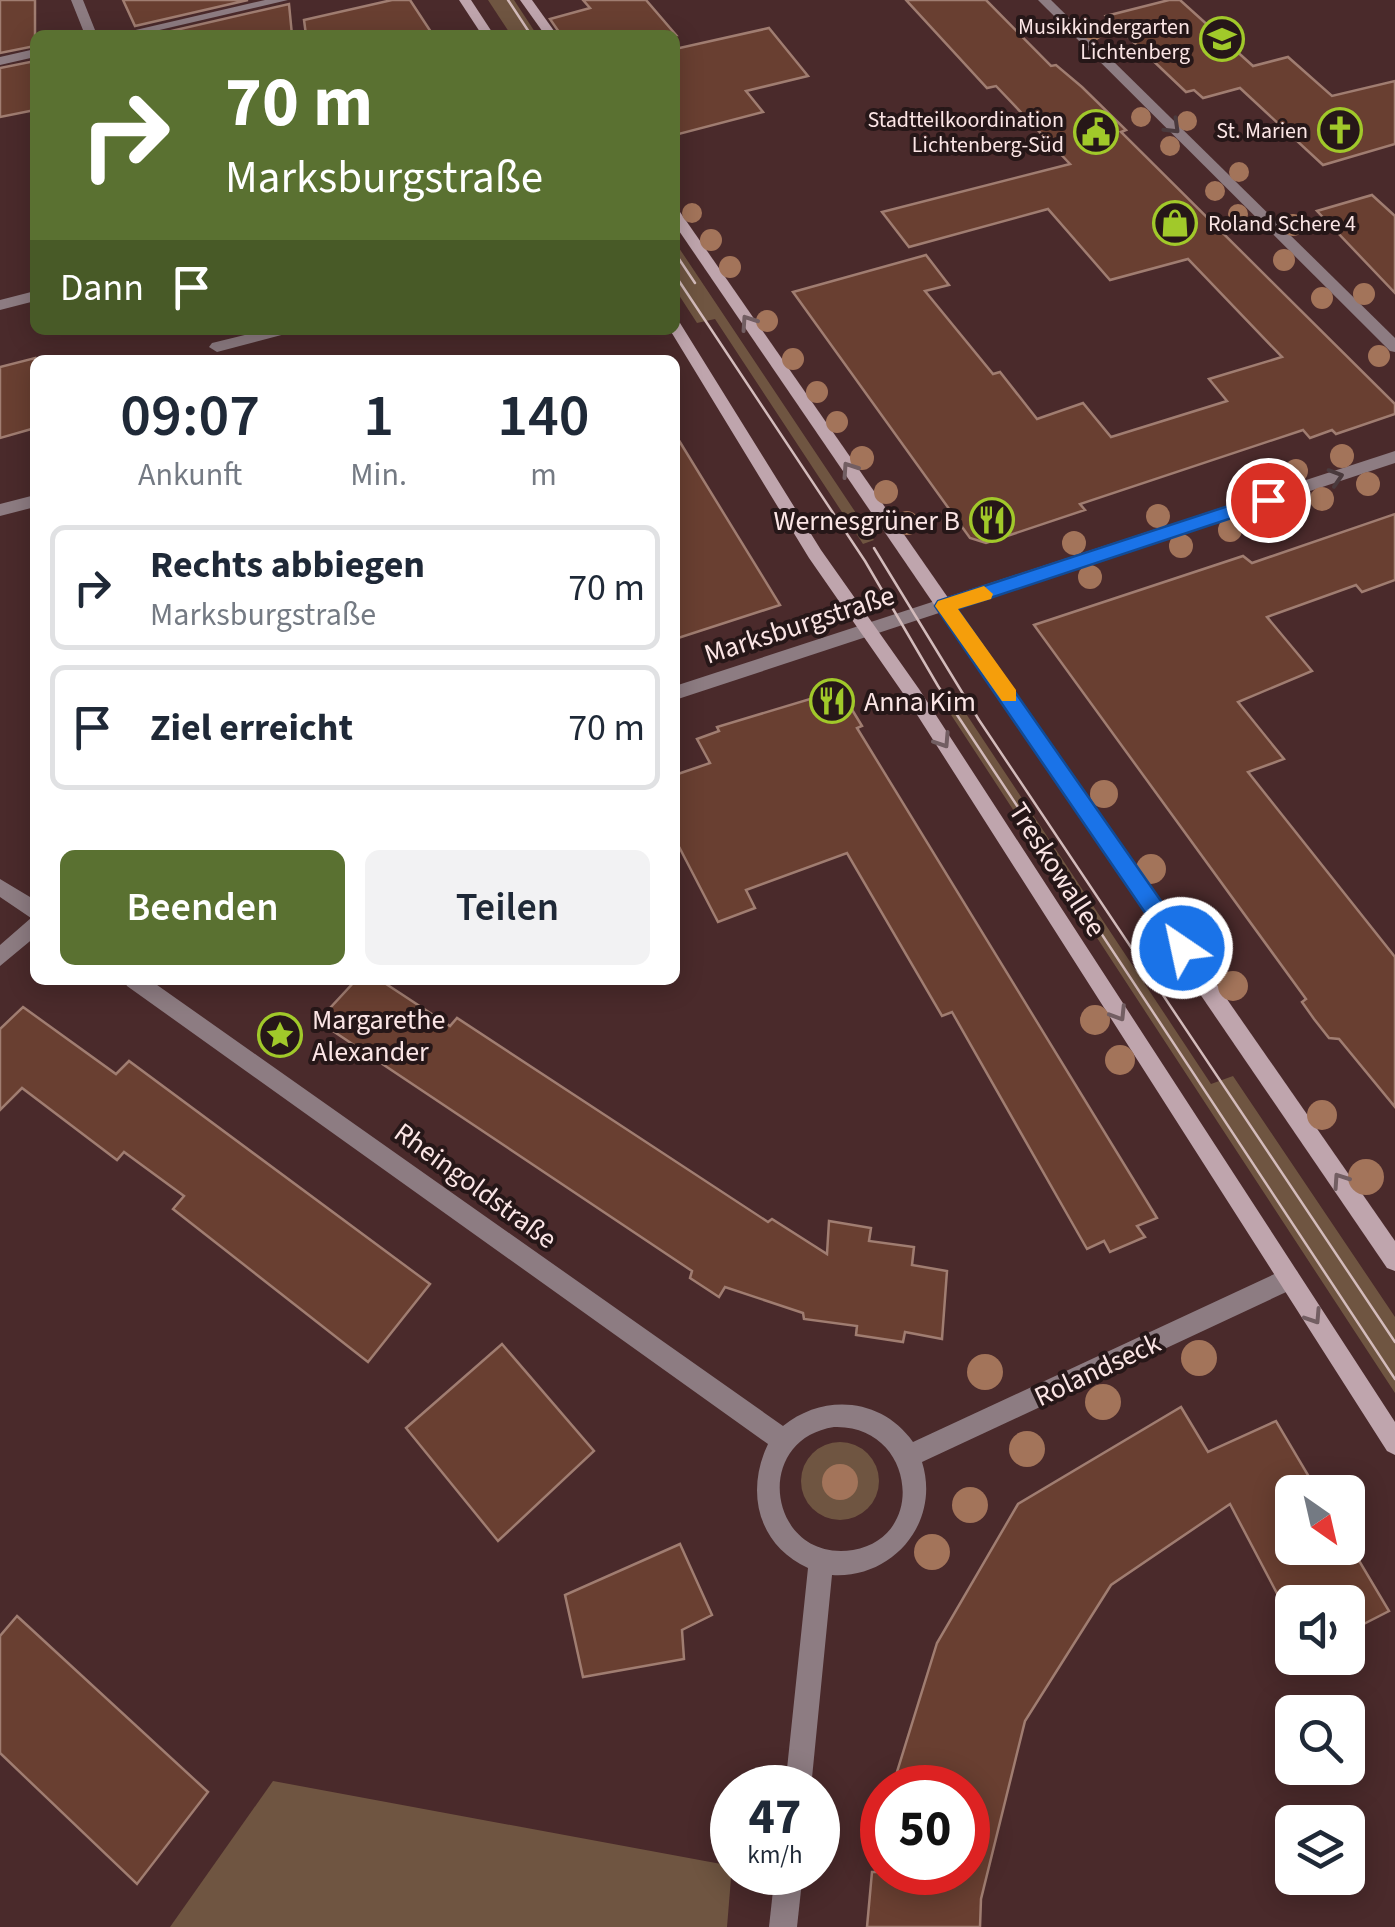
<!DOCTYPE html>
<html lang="de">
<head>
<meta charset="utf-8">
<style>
  :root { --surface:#fff; --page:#f2f2f3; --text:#1f2937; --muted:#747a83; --line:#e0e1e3; --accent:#5a7131 }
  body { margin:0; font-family:"Source Sans 3",sans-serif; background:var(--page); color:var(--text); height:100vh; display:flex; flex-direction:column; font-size:38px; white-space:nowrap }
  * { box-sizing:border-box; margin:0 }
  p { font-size:32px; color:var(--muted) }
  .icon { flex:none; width:55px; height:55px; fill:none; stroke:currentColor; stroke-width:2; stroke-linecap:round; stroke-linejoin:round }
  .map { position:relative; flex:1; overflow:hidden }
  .panel { position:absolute; left:30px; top:355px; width:650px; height:630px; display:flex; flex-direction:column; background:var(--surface); border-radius:15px; box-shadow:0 5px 25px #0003 }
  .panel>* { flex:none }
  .top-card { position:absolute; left:30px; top:30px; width:650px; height:305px; border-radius:15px; box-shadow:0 5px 25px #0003; background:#5a7131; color:#fff; overflow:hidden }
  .needle { width:65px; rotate:146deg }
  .fabs { position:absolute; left:1275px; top:1475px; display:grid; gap:20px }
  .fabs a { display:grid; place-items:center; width:90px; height:90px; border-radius:15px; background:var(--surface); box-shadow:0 5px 25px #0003; font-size:50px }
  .speed { position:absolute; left:710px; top:1765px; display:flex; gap:20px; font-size:50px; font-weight:700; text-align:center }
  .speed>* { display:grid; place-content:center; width:130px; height:130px; border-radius:50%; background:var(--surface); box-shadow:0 5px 25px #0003; line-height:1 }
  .speed small { font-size:25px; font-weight:400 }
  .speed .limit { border:15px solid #d22; background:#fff; color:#111 }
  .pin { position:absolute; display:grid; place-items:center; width:85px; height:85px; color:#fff; margin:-42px; border:5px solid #fff; border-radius:50%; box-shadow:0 2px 10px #0007 }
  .me { position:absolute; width:110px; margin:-55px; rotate:326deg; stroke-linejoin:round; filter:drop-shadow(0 0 8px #0008) }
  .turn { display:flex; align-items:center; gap:35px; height:210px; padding:0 30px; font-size:45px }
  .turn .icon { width:130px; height:130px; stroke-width:2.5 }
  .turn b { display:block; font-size:70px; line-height:85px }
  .then { display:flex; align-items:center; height:95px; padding:0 30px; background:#0003; gap:20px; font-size:38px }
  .eta { display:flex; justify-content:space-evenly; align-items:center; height:170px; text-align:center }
  .eta b { font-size:60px; font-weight:600; line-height:70px }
  .button { display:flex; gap:20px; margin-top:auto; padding:20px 30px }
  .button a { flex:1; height:115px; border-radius:15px; background:var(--accent); color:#fff; font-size:40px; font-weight:600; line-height:115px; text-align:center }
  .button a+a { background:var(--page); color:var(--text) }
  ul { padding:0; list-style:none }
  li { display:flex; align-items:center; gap:30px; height:125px; margin:0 20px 15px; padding:0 10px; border:5px solid var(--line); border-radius:15px }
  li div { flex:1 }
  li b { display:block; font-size:38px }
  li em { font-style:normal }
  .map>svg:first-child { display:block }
  .green { fill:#6f5541 }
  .building { fill:#693f31; stroke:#a07d71; stroke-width:2.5 }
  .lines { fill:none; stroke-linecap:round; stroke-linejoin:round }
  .street { fill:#8d7c82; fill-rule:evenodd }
  .secondary { fill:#bfa5ad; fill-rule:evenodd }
  .tram { stroke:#d3bbbb; stroke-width:2.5 }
  .tree { fill:#a3745a }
  .oneway { stroke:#4a3a3d }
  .oneway2 { stroke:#725e62 }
  .route { fill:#1a73e8; stroke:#114b97; stroke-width:2.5 }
  .slow { fill:#f59e0b }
  .labels { text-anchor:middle; stroke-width:8; stroke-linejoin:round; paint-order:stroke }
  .far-poi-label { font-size:22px; fill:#fbe5e5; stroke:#261718; text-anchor:end }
  .poi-label { font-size:28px; fill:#fbe5e5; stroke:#261718; text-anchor:start }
  .street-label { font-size:28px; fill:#fbe5e5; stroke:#261718 }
</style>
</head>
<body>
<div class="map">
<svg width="1395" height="1927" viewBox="0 0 1395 1927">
  <rect width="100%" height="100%" fill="#4a2a2b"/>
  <g class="green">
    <path d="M488 0H514L537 35H511Z"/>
    <path d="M675 242 874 540 863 544 715 319 697 323 675 289Z"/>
    <path d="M953 694 1211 1084 1233 1076 1395 1317V1393L940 698Z"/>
    <circle cx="840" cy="1481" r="39"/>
    <path d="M273 1781 732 1866 727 1927H170Z"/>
  </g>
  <g class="building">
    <path d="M0 0H35V46L0 53Z"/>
    <path d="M123 0H248L135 26Z"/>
    <path d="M392 0H410L433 35H306L304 20Z"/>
    <path d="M583 0H646L676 35H561L550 19 590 8Z"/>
    <path d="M906 0H986L1051 66 1056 65 1082 87 1126 130 1121 132 1395 404V414L1336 434 1332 430 1310 438 1303 430 1080 504 1085 510 986 543 970 538 793 292 926 255 949 285 925 291 993 374 1000 372 1037 419 1083 403 1111 437 1227 401 1209 379 1282 357 1188 259 1110 280 1048 209 909 247 882 212 1070 164 996 86 987 88Z"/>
    <path d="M1169 0H1180L1253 66 1288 57 1332 96 1395 81V144L1323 165 1240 88 1203 98 1194 90 1186 92 1106 16Z"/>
    <path d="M289 4 292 35H154Z"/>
    <path d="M769 28 808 76 746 91 763 112 675 135V49Z"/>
    <path d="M35 61V110L0 117V68Z"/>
    <path d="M1372 195 1395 216V293L1317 211Z"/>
    <path d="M35 358V428L0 438V367Z"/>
    <path d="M675 434 780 605 675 639Z"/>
    <path d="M1395 514V580L1362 592 1356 585 1267 617 1312 671 1238 702 1284 759 1248 772 1395 957V1107L1339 1039 1329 1038 1314 1019 1302 1002 1306 999 1034 625 1243 556 1252 563Z"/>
    <path d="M840 690 862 726 857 728 1157 1218 1137 1226 1145 1237 1110 1252 1104 1241 1087 1249 952 1012 942 1016 847 853 746 890 755 908 718 922 675 839V775L710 763 697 739 719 731 717 727Z"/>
    <path d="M356 980H380L450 1026 457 1018 768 1222 772 1219 827 1254 829 1221 871 1228 869 1241 914 1247 912 1265 947 1271 942 1339 905 1332 903 1342 856 1335 857 1326 804 1319 803 1313 725 1287 719 1297 690 1278 692 1271 318 1021Z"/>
    <path d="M23 1007 116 1074 129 1061 430 1284 368 1362 173 1209 184 1196 124 1152 117 1160 22 1088 0 1110V1029Z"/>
    <path d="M502 1344 594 1451 498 1541 406 1428Z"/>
    <path d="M1181 1407 1208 1452 1276 1421 1318 1492H1292V1548H1348V1542L1389 1611 1348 1632V1602H1292V1622L1230 1504 1111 1585 1025 1721 981 1899 980 1927H867L872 1872H968V1788H892L937 1643 1018 1504Z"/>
    <path d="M680 1544 712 1615 682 1630 684 1659 583 1677 565 1595Z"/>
    <path d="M17 1616 208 1792 137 1884 0 1753V1636Z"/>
  </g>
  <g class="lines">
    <g class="street">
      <path d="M71 0H83L97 35H85Z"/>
      <path d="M265 0H288L138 35H114Z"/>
      <path d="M1038 0H1051L1395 338V352L1390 351Z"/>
      <path d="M35 49V57L0 65V57Z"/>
      <path d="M35 291V301L0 310V300Z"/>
      <path d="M265 330H292L289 333 217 352 209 347 212 343Z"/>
      <path d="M1395 451V463L675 700V686Z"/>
      <path d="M35 495V507L0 516V504Z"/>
      <path d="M0 879 35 900V937L0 966V945L31 918 0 897Z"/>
      <path d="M124 980H150L783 1426C824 1393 882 1398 913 1442L1281 1271 1289 1268 1297 1271 1300 1279 1297 1287 922 1462C941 1522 893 1579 832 1575L811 1788H785L808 1568C758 1545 745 1492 768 1444L127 986ZM834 1427C914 1424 929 1537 853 1550 769 1563 750 1440 834 1427Z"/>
      <path d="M775 1872H803L797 1927H769Z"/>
    </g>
    <g class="secondary">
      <path d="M459 0H471L494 35H482Z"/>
      <path d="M520 0H532L557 35H545Z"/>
      <path d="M675 211 680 212 1395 1241V1271L1387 1268 675 225Z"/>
      <path d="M675 321 680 323 821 550 919 689 1395 1422V1455L1387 1451 907 699 809 558 670 330H675Z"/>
    </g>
    <g class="tram">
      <path d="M508 0 531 35"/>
      <path d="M675 253 695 283"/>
      <path d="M675 275 865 561 938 686 1395 1379"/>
      <path d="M874 548 979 720 1395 1342"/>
    </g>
  </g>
  <g class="tree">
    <circle cx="1093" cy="31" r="10"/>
    <circle cx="1141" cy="117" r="10"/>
    <circle cx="1187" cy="121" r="10"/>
    <circle cx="1170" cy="146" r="10"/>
    <circle cx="1239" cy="172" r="10"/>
    <circle cx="1215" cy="191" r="10"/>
    <circle cx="692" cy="213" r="10"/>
    <circle cx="1238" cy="214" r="10"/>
    <circle cx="1293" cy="225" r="11"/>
    <circle cx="711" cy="240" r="11"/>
    <circle cx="1284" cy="260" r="11"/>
    <circle cx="730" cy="267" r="11"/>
    <circle cx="1364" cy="294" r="11"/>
    <circle cx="1322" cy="298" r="11"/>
    <circle cx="767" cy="321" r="11"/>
    <circle cx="1379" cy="356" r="11"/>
    <circle cx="793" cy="359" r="11"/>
    <circle cx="817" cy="392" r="11"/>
    <circle cx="837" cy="422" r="11"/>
    <circle cx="1342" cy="456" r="12"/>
    <circle cx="862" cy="458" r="12"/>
    <circle cx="1296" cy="471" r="12"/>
    <circle cx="1368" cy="484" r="12"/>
    <circle cx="1245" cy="487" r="12"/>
    <circle cx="886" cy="492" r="12"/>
    <circle cx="1322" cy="499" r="12"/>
    <circle cx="1279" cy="514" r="12"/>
    <circle cx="1158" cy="516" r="12"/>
    <circle cx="907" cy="523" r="12"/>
    <circle cx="1230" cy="530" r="12"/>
    <circle cx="1074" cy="543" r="12"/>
    <circle cx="1181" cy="546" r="12"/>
    <circle cx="1090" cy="577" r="12"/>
    <circle cx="1104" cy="794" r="14"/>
    <circle cx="1151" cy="869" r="15"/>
    <circle cx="1233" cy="986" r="15"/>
    <circle cx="1095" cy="1020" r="15"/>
    <circle cx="1120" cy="1060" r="15"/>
    <circle cx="1322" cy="1115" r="15"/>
    <circle cx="1366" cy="1177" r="18"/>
    <circle cx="1199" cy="1358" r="18"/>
    <circle cx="985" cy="1372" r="18"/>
    <circle cx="1103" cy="1402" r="18"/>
    <circle cx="1027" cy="1449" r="18"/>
    <circle cx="840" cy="1482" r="18"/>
    <circle cx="970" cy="1505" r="18"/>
    <circle cx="932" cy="1552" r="18"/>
  </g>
  <defs><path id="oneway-chevron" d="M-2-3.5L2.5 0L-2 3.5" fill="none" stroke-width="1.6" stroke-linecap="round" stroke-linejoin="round" transform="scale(2.5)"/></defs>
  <g class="oneway">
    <use href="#oneway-chevron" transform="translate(1173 127) rotate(44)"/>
    <use href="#oneway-chevron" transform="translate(1336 477) rotate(-18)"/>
  </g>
  <g class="oneway2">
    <use href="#oneway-chevron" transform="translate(748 322) rotate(-124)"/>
    <use href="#oneway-chevron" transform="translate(849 469) rotate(-124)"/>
    <use href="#oneway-chevron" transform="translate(943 741) rotate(57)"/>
    <use href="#oneway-chevron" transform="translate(1119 1014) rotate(58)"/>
    <use href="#oneway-chevron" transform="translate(1340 1180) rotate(-124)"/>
    <use href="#oneway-chevron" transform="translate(1314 1317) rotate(57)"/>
  </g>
  <path class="route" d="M1268 493 1274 495V504L957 609 1189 941 1193 948 1182 958 1174 955 935 606 938 601Z"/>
  <path class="slow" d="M984 586 993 594 991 599 958 609 1016 690V701H1002L935 606 938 601Z"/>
  <defs>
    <g id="school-ring" transform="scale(2.25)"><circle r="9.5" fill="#261718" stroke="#a1c92a" stroke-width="1.5"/><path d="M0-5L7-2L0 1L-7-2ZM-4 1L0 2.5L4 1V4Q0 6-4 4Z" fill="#a1c92a"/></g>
    <g id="church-ring" transform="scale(2.25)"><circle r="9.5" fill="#261718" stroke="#a1c92a" stroke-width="1.5"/><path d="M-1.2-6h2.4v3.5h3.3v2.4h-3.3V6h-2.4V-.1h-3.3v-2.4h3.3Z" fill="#a1c92a"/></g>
    <g id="civic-ring" transform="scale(2.25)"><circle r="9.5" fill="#261718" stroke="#a1c92a" stroke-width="1.5"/><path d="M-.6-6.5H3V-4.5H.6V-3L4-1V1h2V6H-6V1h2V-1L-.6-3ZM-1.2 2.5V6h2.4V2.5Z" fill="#a1c92a"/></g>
    <g id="shop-ring" transform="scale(2.25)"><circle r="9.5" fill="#261718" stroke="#a1c92a" stroke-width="1.5"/><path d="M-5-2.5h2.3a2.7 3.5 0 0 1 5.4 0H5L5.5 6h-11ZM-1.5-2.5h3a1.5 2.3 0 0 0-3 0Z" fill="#a1c92a"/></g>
    <g id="restaurant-ring" transform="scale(2.25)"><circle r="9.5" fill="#261718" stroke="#a1c92a" stroke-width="1.5"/><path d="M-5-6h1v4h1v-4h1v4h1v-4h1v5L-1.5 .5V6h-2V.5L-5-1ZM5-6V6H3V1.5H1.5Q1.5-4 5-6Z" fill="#a1c92a"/></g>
    <g id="sight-ring" transform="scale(2.25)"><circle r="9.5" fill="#261718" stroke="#a1c92a" stroke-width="1.5"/><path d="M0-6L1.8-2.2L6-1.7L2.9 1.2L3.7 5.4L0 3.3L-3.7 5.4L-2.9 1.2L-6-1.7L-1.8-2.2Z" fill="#a1c92a"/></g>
  </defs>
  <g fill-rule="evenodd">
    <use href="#school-ring" x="1222" y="39"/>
    <use href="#church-ring" x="1340" y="130"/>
    <use href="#civic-ring" x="1096" y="132"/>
    <use href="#shop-ring" x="1175" y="223"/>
    <use href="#restaurant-ring" x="992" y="520"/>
    <use href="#restaurant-ring" x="832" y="701"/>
    <use href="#sight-ring" x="280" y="1035"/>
  </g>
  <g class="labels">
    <g class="far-poi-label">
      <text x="1190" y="34">Musikkindergarten<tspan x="1190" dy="25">Lichtenberg</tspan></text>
      <text x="1064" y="127">Stadtteilkoordination<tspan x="1064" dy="25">Lichtenberg-Süd</tspan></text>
      <text x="1308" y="138">St. Marien</text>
      <text x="1208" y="231" text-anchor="start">Roland Schere 4</text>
    </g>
    <g class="poi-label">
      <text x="960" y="530" text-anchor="end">Wernesgrüner B</text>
      <text x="864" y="711">Anna Kim</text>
      <text x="312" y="1029">Margarethe<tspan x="312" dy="32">Alexander</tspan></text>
    </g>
    <g class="street-label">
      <text transform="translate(799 624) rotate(-18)" y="10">Marksburgstraße</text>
      <text transform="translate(1058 869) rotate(57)" y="10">Treskowallee</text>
      <text transform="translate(476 1185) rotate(36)" y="10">Rheingoldstraße</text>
      <text transform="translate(1097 1369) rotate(-25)" y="10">Rolandseck</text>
    </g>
  </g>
</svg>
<div class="fabs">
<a><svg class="needle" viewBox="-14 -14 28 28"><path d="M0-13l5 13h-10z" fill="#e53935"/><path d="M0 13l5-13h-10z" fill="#747a83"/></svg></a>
<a><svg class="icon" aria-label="sound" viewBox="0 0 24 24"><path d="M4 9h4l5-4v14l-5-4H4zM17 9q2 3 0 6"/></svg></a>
<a><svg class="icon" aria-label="search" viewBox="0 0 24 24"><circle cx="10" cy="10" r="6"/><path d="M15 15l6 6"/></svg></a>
<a><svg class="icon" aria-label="layers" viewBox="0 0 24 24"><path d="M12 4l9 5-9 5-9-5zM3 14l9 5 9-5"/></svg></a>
</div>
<div class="speed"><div>47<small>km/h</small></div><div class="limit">50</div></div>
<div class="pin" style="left:1268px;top:500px;background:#d93025"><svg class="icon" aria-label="arrive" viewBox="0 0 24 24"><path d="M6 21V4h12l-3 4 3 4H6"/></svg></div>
<svg class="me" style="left:1182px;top:948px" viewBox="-20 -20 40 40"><circle r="17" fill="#1a73e8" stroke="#fff" stroke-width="3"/><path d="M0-11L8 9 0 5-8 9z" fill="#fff"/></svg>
<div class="top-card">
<div class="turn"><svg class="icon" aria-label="right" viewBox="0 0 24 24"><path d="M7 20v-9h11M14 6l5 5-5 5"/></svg><div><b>70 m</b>Marksburgstraße</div></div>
<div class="then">Dann<svg class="icon" aria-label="arrive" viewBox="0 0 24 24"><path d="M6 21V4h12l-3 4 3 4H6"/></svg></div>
</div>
<section class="panel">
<div class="eta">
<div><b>09:07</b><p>Ankunft</p></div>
<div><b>1</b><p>Min.</p></div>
<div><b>140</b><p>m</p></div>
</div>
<ul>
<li><svg class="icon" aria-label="right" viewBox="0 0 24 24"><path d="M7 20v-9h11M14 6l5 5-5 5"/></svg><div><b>Rechts abbiegen</b><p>Marksburgstraße</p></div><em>70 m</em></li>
<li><svg class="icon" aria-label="arrive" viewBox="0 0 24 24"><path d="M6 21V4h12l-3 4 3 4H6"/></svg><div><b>Ziel erreicht</b></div><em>70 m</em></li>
</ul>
<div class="button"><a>Beenden</a><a>Teilen</a></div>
</section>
</div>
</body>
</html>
